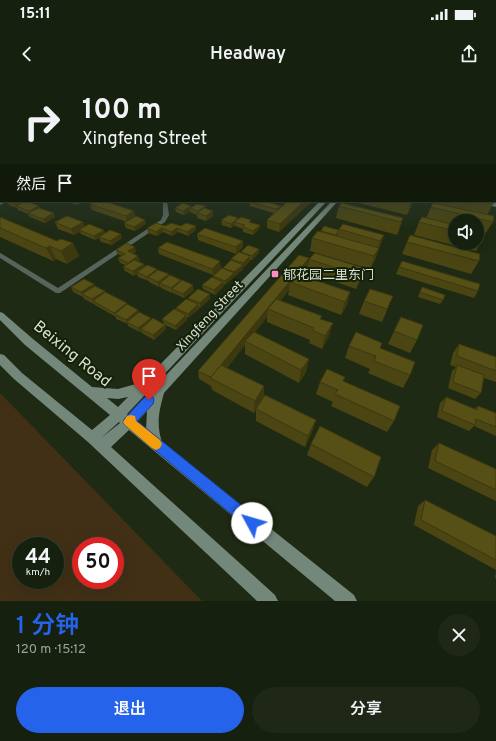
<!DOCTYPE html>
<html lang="zh">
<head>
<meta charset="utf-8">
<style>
  :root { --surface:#16200e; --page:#1f2817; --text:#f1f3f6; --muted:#9ea39e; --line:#353e2e; --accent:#2563eb }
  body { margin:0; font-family:Overpass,"Noto Sans SC",sans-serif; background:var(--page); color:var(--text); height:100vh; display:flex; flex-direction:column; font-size:15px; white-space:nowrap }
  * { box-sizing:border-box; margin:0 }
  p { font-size:13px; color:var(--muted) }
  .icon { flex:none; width:22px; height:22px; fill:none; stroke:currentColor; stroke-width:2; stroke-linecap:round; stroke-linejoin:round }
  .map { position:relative; height:521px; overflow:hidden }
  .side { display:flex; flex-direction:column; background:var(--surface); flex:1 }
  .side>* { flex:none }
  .banner { position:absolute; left:0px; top:0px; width:496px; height:122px; box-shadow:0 4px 16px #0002,0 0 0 1px var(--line); background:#16200e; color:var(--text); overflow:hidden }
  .fabs { position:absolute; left:448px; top:134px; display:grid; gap:8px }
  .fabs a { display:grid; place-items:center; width:36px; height:36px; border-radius:50%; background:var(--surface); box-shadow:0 4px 16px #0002,0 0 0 1px var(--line); font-size:20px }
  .speed { position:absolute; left:12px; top:457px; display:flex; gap:8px; font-size:20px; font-weight:700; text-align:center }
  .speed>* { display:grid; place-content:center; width:52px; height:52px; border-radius:50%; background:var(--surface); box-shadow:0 4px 16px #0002,0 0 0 1px var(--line); line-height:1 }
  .speed small { font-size:10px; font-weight:400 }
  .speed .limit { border:6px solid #d22; background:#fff; color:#111 }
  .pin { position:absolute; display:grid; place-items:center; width:34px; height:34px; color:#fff; margin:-41px -17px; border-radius:50% 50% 50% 0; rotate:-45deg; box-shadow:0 0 4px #0007 }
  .pin .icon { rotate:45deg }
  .me { position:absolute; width:44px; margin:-22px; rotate:309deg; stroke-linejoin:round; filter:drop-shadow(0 0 3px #0008) }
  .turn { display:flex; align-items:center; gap:14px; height:84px; padding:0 16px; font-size:18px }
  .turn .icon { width:52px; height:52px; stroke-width:2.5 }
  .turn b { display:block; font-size:28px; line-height:34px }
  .then { display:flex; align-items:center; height:38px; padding:0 16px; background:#0003; gap:8px; font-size:15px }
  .round { display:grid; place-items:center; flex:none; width:42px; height:42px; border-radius:21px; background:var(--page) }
  .head { display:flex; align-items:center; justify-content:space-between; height:68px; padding:0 16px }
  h1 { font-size:24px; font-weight:600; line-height:30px; color:var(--accent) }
  .button { display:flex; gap:8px; margin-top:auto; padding:8px 16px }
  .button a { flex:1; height:46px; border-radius:24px; background:var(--accent); color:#fff; font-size:16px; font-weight:600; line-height:46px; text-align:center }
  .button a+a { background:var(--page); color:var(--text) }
  .status { display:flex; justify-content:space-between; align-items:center; height:28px; padding:0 20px; background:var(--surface); direction:ltr }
  .status svg { height:11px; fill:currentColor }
  header { display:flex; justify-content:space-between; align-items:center; height:52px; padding:0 16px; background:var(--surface); font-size:18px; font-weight:600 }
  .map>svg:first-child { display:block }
  .green { fill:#413016; fill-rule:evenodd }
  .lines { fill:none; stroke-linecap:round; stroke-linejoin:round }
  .street { fill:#57645c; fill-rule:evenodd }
  .secondary { fill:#73877b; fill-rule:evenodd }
  .wall { fill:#4a4513; fill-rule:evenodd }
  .shaded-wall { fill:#3c380f }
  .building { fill:#565016; stroke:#3c380f }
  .route { fill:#2563eb; stroke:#184099 }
  .slow { fill:#f59e0b }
  .poi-dot { fill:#fd8ebf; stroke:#152009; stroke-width:1.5 }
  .labels { text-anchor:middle; stroke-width:4; stroke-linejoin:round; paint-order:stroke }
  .poi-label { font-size:13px; fill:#d6ded0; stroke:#152009; text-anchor:start }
  .street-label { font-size:13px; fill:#d6ded0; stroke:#152009 }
  .near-street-label { font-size:16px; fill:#d6ded0; stroke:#152009 }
</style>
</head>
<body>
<div class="status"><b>15:11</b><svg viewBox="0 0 49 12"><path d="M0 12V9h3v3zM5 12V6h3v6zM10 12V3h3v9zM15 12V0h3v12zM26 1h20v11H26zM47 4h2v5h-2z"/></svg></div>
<header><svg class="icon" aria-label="back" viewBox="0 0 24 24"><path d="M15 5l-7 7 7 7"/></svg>Headway<svg class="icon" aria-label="share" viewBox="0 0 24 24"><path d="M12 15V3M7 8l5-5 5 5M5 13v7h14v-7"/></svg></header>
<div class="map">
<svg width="496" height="521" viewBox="0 0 496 521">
  <rect width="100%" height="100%" fill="#1e2a13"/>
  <path class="green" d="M0 313 202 521H0ZM21 466H55V500H21ZM81 466H115V500H81Z"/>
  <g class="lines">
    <g class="street">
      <path d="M0 121H8L0 125Z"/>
      <path d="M163 121H167L169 135 165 142 60 213H56L0 178V173L2 174 58 208 161 140 163 135Z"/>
    </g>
    <g class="secondary">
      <path d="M320 121H327L127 334 128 335 332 121H338L164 313C159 331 156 344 162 362L354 515 357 521H335L129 350 111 367 275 515 278 521H257L88 362 14 299 0 285V274L4 275 22 293 92 350 110 335 25 265 0 240V232L3 233 33 259 92 307 118 309 143 302ZM128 317 118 327 107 318 118 319ZM147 331 146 350 137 342ZM119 342 120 343 101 358Z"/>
      <path d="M473 121 496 123V127L474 122Z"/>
    </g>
  </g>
  <g class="wall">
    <rect x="495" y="98" width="1" height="10"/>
    <path d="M7 121H28L29 122 39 126 40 128 55 137 45 143 30 137 28 134 18 130 17 128 9 125Z"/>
    <path d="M66 121H85L77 125Z"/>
    <path d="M288 121H312L279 152 267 148V140L274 133 250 126V122L281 128Z"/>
    <path d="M351 121H413L407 135Z"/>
    <path d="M434 121H494L493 124 487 135 493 142 485 154H484L483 158 476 171 414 155 419 142 426 138ZM455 141H477V163H455Z"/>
    <path d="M90 124 145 140 146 144 135 151 126 148 124 143 127 142 92 130Z"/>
    <path d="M339 126 403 138 399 151 397 155 336 138Z"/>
    <path d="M191 127 206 129 213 136 206 141 197 138V135L190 132V131L184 135 176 132 175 128Z"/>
    <path d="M0 137 57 161 73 163 79 176 67 184 56 179 53 181 0 157Z"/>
    <path d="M238 139 260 145 259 149 253 155 243 152V149L235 146V145L231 148 222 145 221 140Z"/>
    <path d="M55 142H83L85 146 104 150 105 154 122 158 112 165 101 162 99 158 95 160 81 154 80 152 74 155 58 149Z"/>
    <path d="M165 146H196V150L188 156 178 152 172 156 163 152 157 156 148 153 147 148Z"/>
    <path d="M339 149 384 155 375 180 370 189 310 171 312 158 321 151 338 154 336 156H337Z"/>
    <path d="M197 154 243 161V167L236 174 198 160Z"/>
    <path d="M407 162 479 181 471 194 402 174Z"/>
    <path d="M158 168 221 188 213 195 159 174Z"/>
    <path d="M116 170 136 172 133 174 140 180 138 181 144 184 145 187 158 190 181 201 194 210 184 218 173 213 172 212V213L161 208 160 206 159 207 149 202V201L138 197 137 194 134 196 125 191 123 187 125 185 120 183 118 178 122 176 117 174Z"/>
    <path d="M241 172 259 173 252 180H250V181L243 188V189L234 197V196V197L225 205 224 204V206L215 215 203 209 202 205 214 198 213 196 223 188 231 180V179L241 173Z"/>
    <path d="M299 175 308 187 301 195 350 212 347 225 341 235 288 215 289 210 280 221 321 239 329 256 322 269 309 263 310 260 267 242V237L255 252 309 279 306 292 299 303 245 274V265L227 288 264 318 316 340 312 352 305 367 256 341V330L254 333 212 310 211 306 199 299 198 291Z"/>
    <path d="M309 179 364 188 360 201 356 209 307 192Z"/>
    <path d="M399 187 478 211 474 218 396 194Z"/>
    <path d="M94 206 127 223V224L138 230 139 232 151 238 152 240 164 244 162 239 176 230V228L188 220V218L210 214V219L200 228 199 227V229L188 238 187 237V240L176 250 165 245 166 249 154 260 142 253 141 251 140 252 128 246V244L116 239V237L95 225 94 224 84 219 83 217 73 212 71 207Z"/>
    <path d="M422 207 443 220 440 224 418 217Z"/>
    <path d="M393 216 382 242 359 234 364 221Z"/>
    <path d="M401 237 417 260 410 273 388 264Z"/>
    <path d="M459 264 496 277V302L484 298 481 313 475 319 448 308 452 291 456 287 450 285 453 273Z"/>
    <path d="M349 266 380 268 410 295 403 308 368 293 370 289 345 278Z"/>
    <path d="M344 301 394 341 387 352 331 326 333 322 316 314 320 302Z"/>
    <path d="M446 317 474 329 478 326 496 333V356L474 346 469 351 437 337 440 323Z"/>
    <path d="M439 363 496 389V421L428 388 432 370Z"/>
    <path d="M311 364 374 397 367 407 307 375Z"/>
    <path d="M425 420 496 456V498H495L496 490 414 445 418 426Z"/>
  </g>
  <g class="shaded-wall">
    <path d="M0 104H1V118L0 116Z"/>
    <path d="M23 121H28L29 123 17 126 16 124Z"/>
    <path d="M75 121H85L77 125Z"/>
    <path d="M304 121H312L279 152 280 144Z"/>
    <path d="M413 121 409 132 407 135 411 123Z"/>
    <path d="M39 126 41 130 31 135 29 131Z"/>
    <path d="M191 126V129L190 128V131L184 135 183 131Z"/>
    <path d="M281 126V130L276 134V129Z"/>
    <path d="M134 131 136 137 127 142 126 136Z"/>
    <path d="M213 131V136L206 141V136Z"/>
    <path d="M54 133 55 137 45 143 43 139Z"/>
    <path d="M238 138V143L234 142 235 145 231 148V144Z"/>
    <path d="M403 138 399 151 397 155 401 142Z"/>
    <path d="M145 140 146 144 135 151 134 147Z"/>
    <path d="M83 142 86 148 79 150 80 152 74 155 71 149Z"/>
    <path d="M260 145 259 149 253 155V151Z"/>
    <path d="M196 146V150L188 156 187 152Z"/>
    <path d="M162 148 163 152 157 156 156 152Z"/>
    <path d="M177 148 178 152 172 156 171 152Z"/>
    <path d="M104 150 105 154 95 160 94 156Z"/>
    <path d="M121 154 122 158 112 165 110 161Z"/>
    <path d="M384 155 375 180 370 189 380 161Z"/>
    <path d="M243 161V167L236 174V167Z"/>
    <path d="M73 163 79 176 67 184 61 171Z"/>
    <path d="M50 166 56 179 53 181 46 168Z"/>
    <path d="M135 167 136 172 130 176 128 171Z"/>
    <path d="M259 169V173L252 180V176Z"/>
    <path d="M138 176 140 180 129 187 128 183Z"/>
    <path d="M250 176V181L243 188V189L234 197V192L243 185V183Z"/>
    <path d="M309 178 308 187 294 204 290 202 289 210 272 231 268 229 267 237 247 262 245 261V265L216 301 211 297Z"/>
    <path d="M220 181 221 188 213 195 212 189Z"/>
    <path d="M144 184 145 188 137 192V194L134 196 133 191Z"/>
    <path d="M364 188 360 201 356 209 360 196Z"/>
    <path d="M157 189 159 194 148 197V201L147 197Z"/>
    <path d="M234 193V197L225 205V201Z"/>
    <path d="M169 194 170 199 160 203V206L159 207 158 202Z"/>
    <path d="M181 200 182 204 172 209V213L171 208Z"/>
    <path d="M223 202 224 206 215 215 214 210Z"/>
    <path d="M94 204 96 208 82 214 83 217 81 212Z"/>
    <path d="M193 205 194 210 184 218 183 214Z"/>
    <path d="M105 211 107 215 93 221 94 224 92 219Z"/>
    <path d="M350 212 347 225 341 235 345 222Z"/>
    <path d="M210 214V219L200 228V223Z"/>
    <path d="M127 223 129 228 115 234 114 233Z"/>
    <path d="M198 224 199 229 188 238V234Z"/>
    <path d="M138 230 140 235 127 242 128 245 126 240Z"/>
    <path d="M186 235 187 240 176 250 175 246Z"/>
    <path d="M151 238 152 242 141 249V251L140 252 138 248Z"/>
    <path d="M333 243 329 256 322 269 325 256Z"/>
    <path d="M165 245 166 249 154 260 153 255Z"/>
    <path d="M309 279 306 292 299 303 301 290Z"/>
    <path d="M264 306V318L254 333 255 321Z"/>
    <path d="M316 340 312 352 305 367 308 356Z"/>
  </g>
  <g class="building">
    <path d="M8 121H23L16 124Z"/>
    <path d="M26 121 39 126 29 131 16 126Z"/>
    <path d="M96 121H104L134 131 126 136 90 124Z"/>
    <path d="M251 121H264L281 126 276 129 250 122Z"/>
    <path d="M288 121H304L280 144 267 140Z"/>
    <path d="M402 121H413L411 123Z"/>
    <path d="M481 121H494L493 124Z"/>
    <path d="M183 123 191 126 183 131 175 128Z"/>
    <path d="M342 123 403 138 401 142 339 126Z"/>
    <path d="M433 123 494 136 493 142 431 127Z"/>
    <path d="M197 124 206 126 198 131 190 128Z"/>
    <path d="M39 128 54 133 43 139 28 133Z"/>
    <path d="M204 128 213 131 206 136 197 133Z"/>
    <path d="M229 135 238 138 231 144 221 140Z"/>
    <path d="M67 136 83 142 71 149 55 142Z"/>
    <path d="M136 136 145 140 134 147 124 143Z"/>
    <path d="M0 137 57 161 61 159 73 163 61 171 50 166 46 168 0 148Z"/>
    <path d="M241 137 251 140 249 142 260 145 253 151 243 147 245 145 234 142Z"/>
    <path d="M422 137 455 145V151L419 142Z"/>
    <path d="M156 143 165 146 171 143 181 146 186 143 196 146 187 152 177 148 171 152 162 148 156 152 147 148Z"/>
    <path d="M89 144 104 150 94 156 79 150Z"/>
    <path d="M343 144 384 155 380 161 339 149Z"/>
    <path d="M324 146 339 150 336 155 321 151Z"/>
    <path d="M205 148 243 161 236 167 197 154Z"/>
    <path d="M110 150 121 154 110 161 99 157Z"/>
    <path d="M318 151 379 168 374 176 312 158Z"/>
    <path d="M477 151 484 153 483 158 477 157Z"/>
    <path d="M410 155 480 174 479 181 407 162Z"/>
    <path d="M167 162 220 181 212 189 158 168Z"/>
    <path d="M126 163 135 167 128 171 138 176 128 183 118 178 125 174 116 170Z"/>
    <path d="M248 165 259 169 252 176 241 172Z"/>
    <path d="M239 172 250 176 243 183 231 179Z"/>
    <path d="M315 173 364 188 360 196 309 179Z"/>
    <path d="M299 175 309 178 211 297 198 291Z"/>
    <path d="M134 180 144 184 133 191 123 187Z"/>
    <path d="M231 180 243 185 234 192 223 188Z"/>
    <path d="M402 181 480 204 478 211 399 187Z"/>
    <path d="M147 185 157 189 147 197 137 192Z"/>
    <path d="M222 188 234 193 225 201 213 196Z"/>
    <path d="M158 190 169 194 158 202 148 197Z"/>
    <path d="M297 194 350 212 345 222 290 202Z"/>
    <path d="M170 195 181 200 171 208 160 203Z"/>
    <path d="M212 197 223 202 214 210 202 205Z"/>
    <path d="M84 199 94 204 81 212 71 207Z"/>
    <path d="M182 200 193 205 183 214 172 209Z"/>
    <path d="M95 206 105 211 92 219 82 214Z"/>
    <path d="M422 207 445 215 443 220 420 212Z"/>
    <path d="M198 209 210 214 200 223 188 218Z"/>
    <path d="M370 209 393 216 387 229 364 221Z"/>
    <path d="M105 212 127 223 114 233 93 221Z"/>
    <path d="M186 219 198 224 188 234 176 228Z"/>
    <path d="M276 219 322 236 320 239 333 243 325 256 312 250 314 248 268 229Z"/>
    <path d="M127 224 138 230 126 240 115 234Z"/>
    <path d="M174 229 186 235 175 246 162 239Z"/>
    <path d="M139 232 151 238 138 248 127 242Z"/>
    <path d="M401 237 423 245 417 260 394 251Z"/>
    <path d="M153 238 165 245 153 255 141 249Z"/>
    <path d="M254 252 309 279 301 290 245 261Z"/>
    <path d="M356 252 382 263 380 268 415 282 410 295 374 281 376 276 349 266Z"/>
    <path d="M459 264 496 277V291L457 276Z"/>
    <path d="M221 285 264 306 255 321 210 298Z"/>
    <path d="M457 285 484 295 481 313 453 302Z"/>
    <path d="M327 289 345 297 343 301 400 326 394 341 335 314 338 310 320 302Z"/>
    <path d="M265 315 316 340 308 356 256 329Z"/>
    <path d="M446 317 477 330 478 326 496 333V347L476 339 475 345 442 331Z"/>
    <path d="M320 346 381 377 374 397 311 364Z"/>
    <path d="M439 363 496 389V410L435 381Z"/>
    <path d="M425 420 496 456V480L421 440Z"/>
  </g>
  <linearGradient id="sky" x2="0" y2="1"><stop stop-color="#10170a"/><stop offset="0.51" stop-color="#3b4a44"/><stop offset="1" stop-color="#3b4a44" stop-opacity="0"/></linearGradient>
  <rect width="496" height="148" fill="url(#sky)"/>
  <path class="route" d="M149 316 153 317 154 320 153 324 137 341 257 438 259 443 257 448 252 450 248 448 125 345 123 342 125 338 145 317Z"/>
  <path class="slow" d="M131 335 135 336 136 341 160 360 162 364 160 368 156 370 152 368 125 345 123 342 127 336Z"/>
  <rect class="poi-dot" x="271" y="190" width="8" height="8" rx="2"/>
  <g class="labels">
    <g class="poi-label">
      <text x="283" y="199">郁花园二里东门</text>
    </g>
    <g class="street-label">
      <text transform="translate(209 235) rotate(-47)" y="5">Xingfeng Street</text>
    </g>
    <g class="near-street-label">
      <text transform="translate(73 273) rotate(39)" y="6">Beixing Road</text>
    </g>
  </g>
</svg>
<div class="fabs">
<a><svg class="icon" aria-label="sound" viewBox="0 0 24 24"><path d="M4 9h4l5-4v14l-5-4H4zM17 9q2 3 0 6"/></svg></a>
</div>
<div class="speed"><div>44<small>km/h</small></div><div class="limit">50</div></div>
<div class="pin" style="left:149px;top:320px;background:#d93025"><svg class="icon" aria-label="arrive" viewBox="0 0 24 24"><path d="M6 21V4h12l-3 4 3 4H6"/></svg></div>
<svg class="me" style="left:252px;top:443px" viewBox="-20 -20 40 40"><circle r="19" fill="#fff"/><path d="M0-13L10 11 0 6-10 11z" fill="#2563eb"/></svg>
<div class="banner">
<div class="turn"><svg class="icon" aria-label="right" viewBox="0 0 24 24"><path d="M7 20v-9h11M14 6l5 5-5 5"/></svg><div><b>100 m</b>Xingfeng Street</div></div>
<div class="then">然后<svg class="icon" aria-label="arrive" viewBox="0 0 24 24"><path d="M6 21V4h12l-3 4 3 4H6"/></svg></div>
</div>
</div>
<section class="side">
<div class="head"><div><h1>1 分钟</h1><p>120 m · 15:12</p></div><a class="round"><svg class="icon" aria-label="close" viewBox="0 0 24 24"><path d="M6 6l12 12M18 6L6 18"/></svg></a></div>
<div class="button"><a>退出</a><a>分享</a></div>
</section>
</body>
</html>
